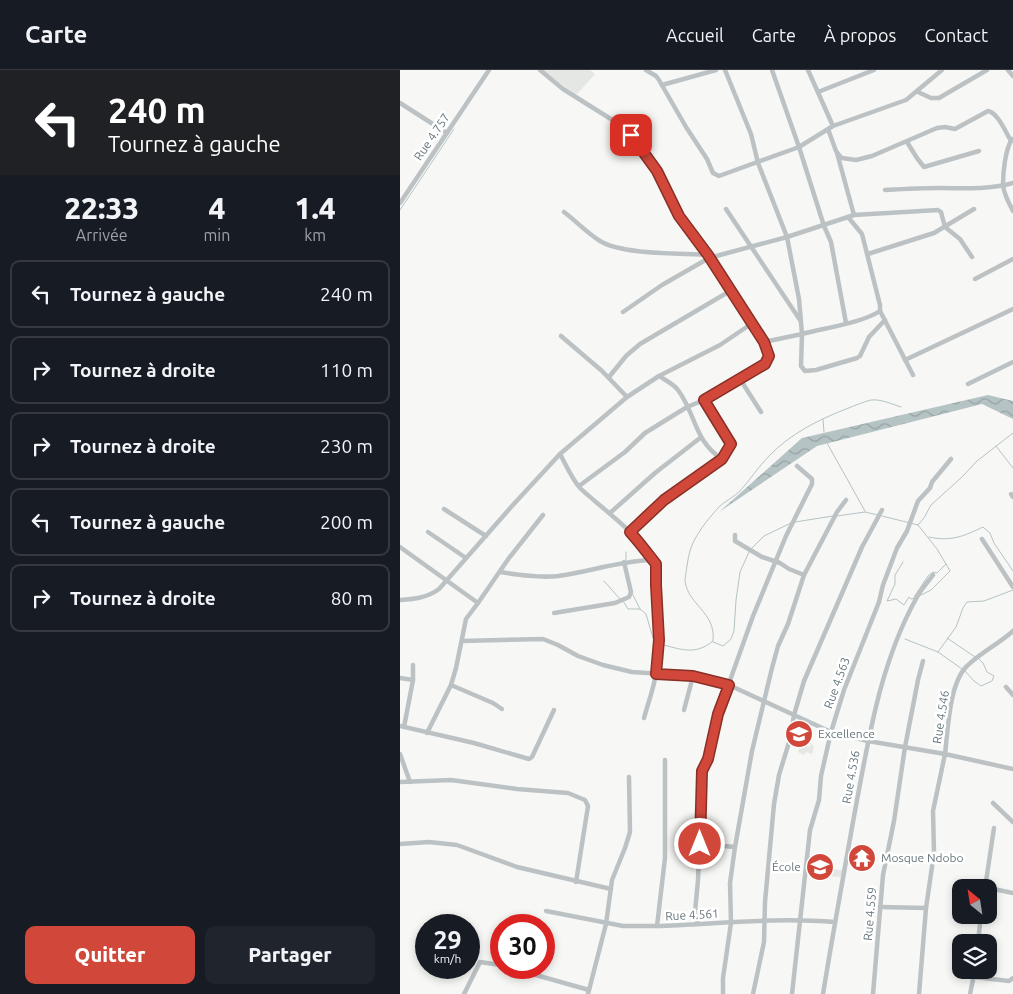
<!DOCTYPE html>
<html lang="fr">
<head>
<meta charset="utf-8">
<style>
  :root { --surface:#171b24; --page:#20242c; --text:#f1f3f6; --muted:#9ea1a6; --line:#363941; --accent:#d1483b }
  body { margin:0; font-family:Ubuntu,sans-serif; background:var(--page); color:var(--text); height:100vh; display:flex; flex-direction:column; font-size:19px; white-space:nowrap }
  * { box-sizing:border-box; margin:0 }
  p { font-size:16px; color:var(--muted) }
  .icon { flex:none; width:28px; height:28px; fill:none; stroke:currentColor; stroke-width:2; stroke-linecap:round; stroke-linejoin:round }
  .map { position:relative; flex:1; overflow:hidden }
  .drawer { display:flex; flex-direction:column; background:var(--surface); width:400px }
  .drawer>* { flex:none }
  .hud { background:#202124; color:#fff; overflow:hidden }
  .needle { width:32px; rotate:330deg }
  .buttons { position:absolute; left:552px; top:809px; display:grid; gap:10px }
  .buttons a { display:grid; place-items:center; width:45px; height:45px; border-radius:10px; background:var(--surface); box-shadow:0 2px 8px #0003; font-size:25px }
  .speed { position:absolute; left:15px; top:844px; display:flex; gap:10px; font-size:25px; font-weight:700; text-align:center }
  .speed>* { display:grid; place-content:center; width:65px; height:65px; border-radius:50%; background:var(--surface); box-shadow:0 2px 8px #0003; line-height:1 }
  .speed small { font-size:12px; font-weight:400 }
  .speed .limit { border:8px solid #d22; background:#fff; color:#111 }
  .pin { position:absolute; display:grid; place-items:center; width:42px; height:42px; color:#fff; margin:-21px; border-radius:10px; box-shadow:0 2px 8px #0006 }
  .me { position:absolute; width:55px; margin:-28px; rotate:0deg; stroke-linejoin:round; filter:drop-shadow(0 0 4px #0008) }
  .turn { display:flex; align-items:center; gap:18px; height:105px; padding:0 25px; font-size:22px }
  .turn .icon { width:65px; height:65px; stroke-width:2.5 }
  .turn b { display:block; font-size:35px; line-height:42px }
  .eta { display:flex; justify-content:space-evenly; align-items:center; height:85px; text-align:center }
  .eta b { font-size:30px; font-weight:800; line-height:35px }
  .action { display:flex; gap:10px; margin-top:auto; padding:10px 25px }
  .action a { flex:1; height:58px; border-radius:10px; background:var(--accent); color:#fff; font-size:20px; font-weight:800; line-height:58px; text-align:center }
  .action a+a { background:var(--page); color:var(--text) }
  ul { padding:0; list-style:none }
  li { display:flex; align-items:center; gap:15px; height:68px; margin:0 10px 8px; padding:0 15px; border:2px solid var(--line); border-radius:10px }
  li div { flex:1 }
  li b { display:block; font-size:19px }
  li em { font-style:normal }
  header { display:flex; align-items:center; gap:30px; box-sizing:border-box; height:70px; padding:0 25px; background:var(--surface); border-bottom:1px solid var(--line) }
  header strong { font-size:24px }
  nav { display:flex; gap:28px; margin-inline-start:auto; font-size:18px }
  main { display:flex; flex:1; min-height:0 }
  .map>svg:first-child { display:block }
  .built { fill:#e5e7e5 }
  .water { fill:url(#water-waves) }
  .lines { fill:none; stroke-linecap:round; stroke-linejoin:round }
  .stream { stroke:#b5c3c5; stroke-width:1 }
  .street { stroke:#bcc2c4; stroke-width:4.5 }
  .route-casing { stroke:#882f26; stroke-width:12 }
  .route { stroke:#d1483b; stroke-width:9 }
  .labels { text-anchor:middle; stroke-width:5; stroke-linejoin:round; paint-order:stroke }
  .street-label { font-size:12px; fill:#65767c; stroke:#fff }
  .poi-label { font-size:12px; fill:#65767c; stroke:#fff; text-anchor:start }
</style>
</head>
<body>
<header>
<strong>Carte</strong>
<nav><a>Accueil</a><a>Carte</a><a>À propos</a><a>Contact</a></nav>
</header>
<main>
<section class="drawer">
<div class="hud">
<div class="turn"><svg class="icon" aria-label="left" viewBox="0 0 24 24"><path d="M17 20v-9H6M10 6l-5 5 5 5"/></svg><div><b>240 m</b>Tournez à gauche</div></div>
</div>
<div class="eta">
<div><b>22:33</b><p>Arrivée</p></div>
<div><b>4</b><p>min</p></div>
<div><b>1.4</b><p>km</p></div>
</div>
<ul>
<li><svg class="icon" aria-label="left" viewBox="0 0 24 24"><path d="M17 20v-9H6M10 6l-5 5 5 5"/></svg><div><b>Tournez à gauche</b></div><em>240 m</em></li>
<li><svg class="icon" aria-label="right" viewBox="0 0 24 24"><path d="M7 20v-9h11M14 6l5 5-5 5"/></svg><div><b>Tournez à droite</b></div><em>110 m</em></li>
<li><svg class="icon" aria-label="right" viewBox="0 0 24 24"><path d="M7 20v-9h11M14 6l5 5-5 5"/></svg><div><b>Tournez à droite</b></div><em>230 m</em></li>
<li><svg class="icon" aria-label="left" viewBox="0 0 24 24"><path d="M17 20v-9H6M10 6l-5 5 5 5"/></svg><div><b>Tournez à gauche</b></div><em>200 m</em></li>
<li><svg class="icon" aria-label="right" viewBox="0 0 24 24"><path d="M7 20v-9h11M14 6l5 5-5 5"/></svg><div><b>Tournez à droite</b></div><em>80 m</em></li>
</ul>
<div class="action"><a>Quitter</a><a>Partager</a></div>
</section>
<div class="map">
<svg width="613" height="924" viewBox="0 0 613 924">
  <defs>
    <pattern id="water-waves" width="16" height="10" patternUnits="userSpaceOnUse" patternTransform="scale(1.25)"><rect width="16" height="10" fill="#b5c3c5"/><path d="M0 5q4-4 8 0t8 0" fill="none" stroke="#97a3a5"/></pattern>
  </defs>
  <rect width="100%" height="100%" fill="#f7f7f5"/>
  <g class="built">
    <path d="M142 0H190L195 4 176 25Z"/>
    <path d="M398 651 405 653V655L401 673 409 677 411 674 414 676 412 684 406 682 404 685 398 682 399 679 391 676Z"/>
    <path d="M409 786 425 789V791H428L426 799 442 800 441 807 417 805 418 797 408 795Z"/>
  </g>
  <path class="water" d="M588 325 613 331V349L582 334 417 376 319 442 402 368Z"/>
  <g class="lines">
    <g class="stream">
      <path d="M0 140 54 59"/>
      <path d="M423 349 424 362"/>
      <path d="M427 373 465 441"/>
      <path d="M596 376 613 398"/>
      <path d="M437 446 465 442 478 445"/>
      <path d="M482 446 518 455 537 479 550 501 531 520 519 526"/>
      <path d="M395 452 433 446"/>
      <path d="M518 455 524 448 531 435 562 407 577 391 613 363"/>
      <path d="M529 467C551 472 564 466 583 457L590 463 594 473 613 501"/>
      <path d="M351 479 364 466 391 453"/>
      <path d="M226 490V482"/>
      <path d="M503 492 495 505V514L487 531 496 529 504 535 509 527 511 529 516 528"/>
      <path d="M204 511 220 529"/>
      <path d="M232 523 240 539 246 544 253 568 256 572"/>
      <path d="M514 527 528 506 533 502 537 503 546 494"/>
      <path d="M223 531 228 539H240"/>
      <path d="M547 568 575 587"/>
      <path d="M505 569 538 582 562 599"/>
      <path d="M313 572 323 576 331 569 334 561 336 530 340 502 349 482"/>
      <path d="M260 574C280 579 295 586 313 571 316 542 288 535 285 511 285 509 288 488 289 485 292 468 308 449 319 437 325 431 334 427 340 421 350 410 358 397 369 386 390 364 418 350 446 339 454 336 463 332 471 330 481 329 492 334 501 337"/>
      <path d="M538 582 556 557 563 538 567 532 584 531 613 520"/>
      <path d="M565 601 574 611 581 616 592 611 594 606 587 602 583 593 579 589"/>
    </g>
    <g class="street">
      <path d="M140 0 163 19 214 51 231 65 257 101 279 146 308 185 364 272 369 286 365 294 304 330 287 337 245 363 225 382 179 416"/>
      <path d="M246 0 256 6 259 10 286 57 307 89 313 103 319 106 399 77 433 56 506 30 542 0"/>
      <path d="M325 0 351 64 358 93 387 167 399 229 402 264 364 272"/>
      <path d="M372 0 399 77 424 156 431 172 446 253"/>
      <path d="M408 0 433 56"/>
      <path d="M608 0 613 6"/>
      <path d="M262 15 316 0"/>
      <path d="M418 22 474 0"/>
      <path d="M518 22 531 28H539L587 0"/>
      <path d="M0 33 47 63"/>
      <path d="M428 59 436 81 439 85 442 88 456 90 472 86 537 58 545 57 555 59 588 41C598 43 605 61 611 71"/>
      <path d="M612 69C605 80 603 103 603 115 604 125 609 133 613 141"/>
      <path d="M507 72 517 88 524 97 579 81"/>
      <path d="M437 83 454 145"/>
      <path d="M485 120C503 119 522 118 540 118 565 118 589 120 613 113"/>
      <path d="M0 133 89 0"/>
      <path d="M326 139 400 250"/>
      <path d="M164 142C176 151 187 163 200 171 223 185 280 183 308 185"/>
      <path d="M448 147 462 164 480 235V241L513 305"/>
      <path d="M468 184 534 163 574 139"/>
      <path d="M575 209 613 189"/>
      <path d="M480 241C462 253 424 258 402 264L401 296 405 301 416 300 457 288 460 286 469 267 485 250"/>
      <path d="M223 242 262 215 309 188 387 167 454 145 538 140 541 142 545 157 560 169 572 187"/>
      <path d="M161 266 202 301 227 327"/>
      <path d="M505 290 613 239"/>
      <path d="M259 306C265 310 274 314 278 320 296 344 294 371 322 389"/>
      <path d="M209 307 226 286 240 274 330 221"/>
      <path d="M340 309 361 342"/>
      <path d="M568 314 613 292"/>
      <path d="M611 424 613 427"/>
      <path d="M44 439 86 466"/>
      <path d="M482 440 462 477 404 611 394 645 431 662 468 671 545 684C548 660 549 613 567 596 581 582 599 574 613 561"/>
      <path d="M210 443 255 403 300 368"/>
      <path d="M28 462 66 488"/>
      <path d="M230 462C242 450 254 438 267 428 285 414 323 395 331 374L330 371 304 330"/>
      <path d="M335 465V471L362 487 380 493 389 499 404 505"/>
      <path d="M582 469 613 517"/>
      <path d="M0 477 78 533 109 488 143 445"/>
      <path d="M100 502C119 505 139 508 158 506 189 502 219 491 251 490 249 472 194 432 180 418 172 409 166 395 160 384"/>
      <path d="M0 530C14 529 27 528 39 519L112 436 160 384 227 327 259 306 320 275 351 254"/>
      <path d="M154 543 215 533 229 527 231 522 224 492"/>
      <path d="M62 571 143 569 158 575 178 586 203 595 232 602 293 606 329 615 394 645 390 669 379 705 374 734 365 832 364 872 353 924"/>
      <path d="M0 608 13 610"/>
      <path d="M51 615 93 633 102 639"/>
      <path d="M606 617 613 625"/>
      <path d="M284 640 293 606"/>
      <path d="M244 648C248 633 254 618 256 603 262 567 256 530 256 494L251 490"/>
      <path d="M0 656 74 673 129 689 132 687 154 640"/>
      <path d="M4 657 13 610V595"/>
      <path d="M27 663 51 615 56 598 66 549 78 533"/>
      <path d="M0 684 10 712"/>
      <path d="M265 690V788L257 856C316 854 375 847 435 852"/>
      <path d="M0 712 51 710 117 719 168 723 185 730 188 736 176 812"/>
      <path d="M593 733 613 752"/>
      <path d="M0 774 29 772 57 775 117 797 211 819"/>
      <path d="M300 774 335 777"/>
      <path d="M585 818 594 758"/>
      <path d="M589 818 613 823"/>
      <path d="M480 837 526 838"/>
      <path d="M146 841 223 856H257"/>
      <path d="M298 854 295 842 298 810 302 701 309 689 318 644 353 546 386 466 412 414V409L397 396"/>
      <path d="M578 872 581 845"/>
      <path d="M111 898 189 920"/>
      <path d="M574 907 609 911 613 908"/>
      <path d="M64 924 80 892 101 895"/>
      <path d="M188 924 206 854 212 810 225 778 230 762 229 707"/>
      <path d="M323 924V908L331 853 330 813 335 777 352 681 372 598 378 576 388 554 404 505 437 442 446 430"/>
      <path d="M392 924 410 760 419 730 421 706 431 662 444 620 479 532 483 515 497 478 507 461 518 431 530 418 532 412 551 389"/>
      <path d="M423 924C433 863 444 802 455 741 469 667 480 593 517 527 521 519 528 512 533 505"/>
      <path d="M473 924 483 805 494 751 505 677 518 610 523 591"/>
      <path d="M519 924 526 838 534 783 533 741 545 684 613 699"/>
      <path d="M570 924 575 900"/>
    </g>
  </g>
  <g class="lines">
    <g class="route-casing">
      <path id="route" d="M231 65 257 101 279 146 308 185 364 272 369 286 365 294 304 330 331 374 322 389 264 430 230 462C240 473 248 484 256 494V515L259 570 256 604 293 606 329 615 318 644 308 689 302 701 300 774"/>
    </g>
    <use href="#route" class="route"/>
  </g>
  <defs>
    <g id="school-disc" transform="scale(1.4375)"><circle r="9.5" fill="#d1483b" stroke="#fff"/><path d="M0-5L7-2L0 1L-7-2ZM-4 1L0 2.5L4 1V4Q0 6-4 4Z" fill="#fff"/></g>
    <g id="temple-disc" transform="scale(1.4375)"><circle r="9.5" fill="#d1483b" stroke="#fff"/><path d="M0-6L5-2H3V0L6.5 2.5H4V6H1.5V3h-3V6H-4V2.5H-6.5L-3 0V-2H-5Z" fill="#fff"/></g>
  </defs>
  <g fill-rule="evenodd">
    <use href="#school-disc" x="399" y="664"/>
    <use href="#temple-disc" x="462" y="788"/>
    <use href="#school-disc" x="420" y="797"/>
  </g>
  <g class="labels">
    <g class="street-label">
      <text transform="translate(32 67) rotate(-56)" y="4">Rue 4.757</text>
      <text transform="translate(437 613) rotate(-70)" y="4">Rue 4.563</text>
      <text transform="translate(541 647) rotate(-81)" y="4">Rue 4.546</text>
      <text transform="translate(451 707) rotate(-80)" y="4">Rue 4.536</text>
      <text transform="translate(470 844) rotate(-85)" y="4">Rue 4.559</text>
      <text transform="translate(292 845) rotate(-3)" y="4">Rue 4.561</text>
    </g>
    <g class="poi-label">
      <text x="418" y="668">Excellence</text>
      <text x="481" y="792">Mosque Ndobo</text>
      <text x="401" y="801" text-anchor="end">École</text>
    </g>
  </g>
</svg>
<div class="buttons">
<a><svg class="needle" viewBox="-14 -14 28 28"><path d="M0-13l5 13h-10z" fill="#e53935"/><path d="M0 13l5-13h-10z" fill="#9ea1a6"/></svg></a>
<a><svg class="icon" aria-label="layers" viewBox="0 0 24 24"><path d="M12 4l9 5-9 5-9-5zM3 14l9 5 9-5"/></svg></a>
</div>
<div class="speed"><div>29<small>km/h</small></div><div class="limit">30</div></div>
<div class="pin" style="left:231px;top:65px;background:#d93025"><svg class="icon" aria-label="arrive" viewBox="0 0 24 24"><path d="M6 21V4h12l-3 4 3 4H6"/></svg></div>
<svg class="me" style="left:300px;top:774px" viewBox="-20 -20 40 40"><circle r="17" fill="#d1483b" stroke="#fff" stroke-width="3"/><path d="M0-11L8 9 0 5-8 9z" fill="#fff"/></svg>
</div>
</main>
</body>
</html>
